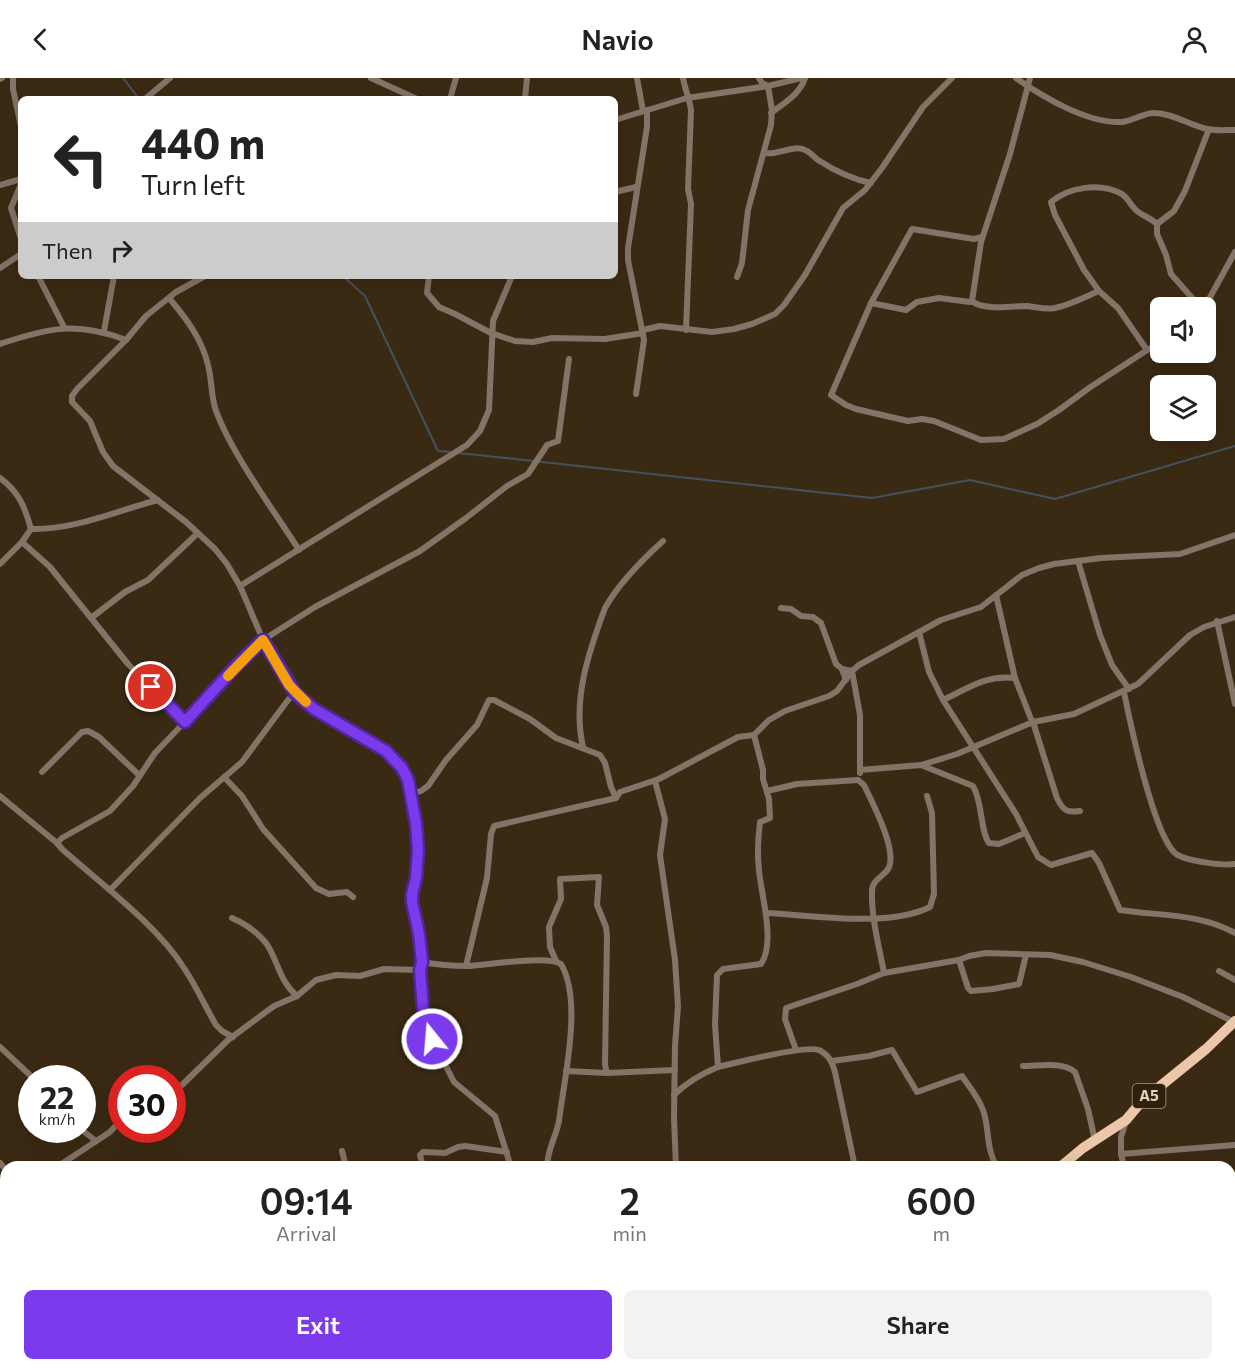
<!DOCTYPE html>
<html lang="en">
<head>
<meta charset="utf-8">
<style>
  :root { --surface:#fff; --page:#f2f2f2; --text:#222; --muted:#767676; --accent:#7c3aed }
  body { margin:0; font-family:Commissioner,sans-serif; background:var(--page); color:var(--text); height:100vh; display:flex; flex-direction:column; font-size:22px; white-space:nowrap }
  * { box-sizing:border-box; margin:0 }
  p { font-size:20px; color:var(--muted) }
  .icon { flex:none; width:33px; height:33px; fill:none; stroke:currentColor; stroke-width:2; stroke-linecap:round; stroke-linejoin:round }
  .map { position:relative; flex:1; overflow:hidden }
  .details { position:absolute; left:0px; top:1083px; width:1236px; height:210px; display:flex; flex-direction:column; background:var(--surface); border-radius:18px 18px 0 0; box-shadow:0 6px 24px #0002 }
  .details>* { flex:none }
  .guide { position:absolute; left:18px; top:18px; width:600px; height:183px; border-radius:9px; box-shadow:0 6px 24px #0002; background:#fff; color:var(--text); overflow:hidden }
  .controls { position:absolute; left:1150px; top:219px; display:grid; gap:12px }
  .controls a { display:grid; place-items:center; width:66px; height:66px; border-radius:9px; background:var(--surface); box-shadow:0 6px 24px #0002; font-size:30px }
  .speed { position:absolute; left:18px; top:987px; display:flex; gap:12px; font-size:30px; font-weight:700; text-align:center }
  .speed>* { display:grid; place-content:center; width:78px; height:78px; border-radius:50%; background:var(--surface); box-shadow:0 6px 24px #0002; line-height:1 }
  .speed small { font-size:15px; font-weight:400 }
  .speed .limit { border:9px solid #d22; background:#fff; color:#111 }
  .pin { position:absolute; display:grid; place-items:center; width:51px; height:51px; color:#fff; margin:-26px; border:3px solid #fff; border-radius:50%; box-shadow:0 2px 6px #0007 }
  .me { position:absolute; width:66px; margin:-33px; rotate:343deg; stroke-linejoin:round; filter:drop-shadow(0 0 4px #0008) }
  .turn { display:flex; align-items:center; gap:21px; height:126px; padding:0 24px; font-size:27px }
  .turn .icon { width:78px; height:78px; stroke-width:2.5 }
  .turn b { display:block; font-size:42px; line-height:51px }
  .then { display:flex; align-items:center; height:57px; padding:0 24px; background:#0003; gap:12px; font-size:22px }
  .eta { display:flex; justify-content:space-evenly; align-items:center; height:102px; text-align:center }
  .eta b { font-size:36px; font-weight:600; line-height:42px }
  .button { display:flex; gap:12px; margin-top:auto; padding:12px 24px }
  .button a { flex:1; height:69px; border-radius:9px; background:var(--accent); color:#fff; font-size:24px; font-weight:600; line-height:69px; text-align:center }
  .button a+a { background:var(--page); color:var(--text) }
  header { display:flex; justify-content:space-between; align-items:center; height:78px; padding:0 24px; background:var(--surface); font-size:27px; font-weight:600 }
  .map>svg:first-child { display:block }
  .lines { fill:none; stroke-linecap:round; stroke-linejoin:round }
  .stream { stroke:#425260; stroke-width:2 }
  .minor { stroke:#847367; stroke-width:6 }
  .trunk { stroke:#ecc7a9; stroke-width:10 }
  .route-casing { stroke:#51269a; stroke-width:15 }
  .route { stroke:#7c3aed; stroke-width:10 }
  .slow { stroke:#f59e0b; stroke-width:10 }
  .labels { text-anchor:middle; stroke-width:6; stroke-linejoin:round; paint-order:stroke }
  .shield { fill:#302009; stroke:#a99d8d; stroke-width:1.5 }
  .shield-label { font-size:15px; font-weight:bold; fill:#ddd2c5 }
</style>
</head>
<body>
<header><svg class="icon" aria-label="back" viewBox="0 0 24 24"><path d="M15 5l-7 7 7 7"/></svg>Navio<svg class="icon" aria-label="person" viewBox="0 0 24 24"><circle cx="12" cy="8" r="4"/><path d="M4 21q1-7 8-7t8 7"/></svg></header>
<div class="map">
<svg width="1235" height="1293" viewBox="0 0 1235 1293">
  <rect width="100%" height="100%" fill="#3b2a13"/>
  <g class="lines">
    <g class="stream">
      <path d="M123 0 139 21"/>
      <path d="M343 198 365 218 438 373 451 374"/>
      <path d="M459 375 872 420 970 402 1055 421 1235 368"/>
    </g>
    <g class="minor">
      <path d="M13 0V11L21 49"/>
      <path d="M371 0 417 21"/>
      <path d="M637 0 643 33"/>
      <path d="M683 0C685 11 690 23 691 32L688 111 691 126 686 252"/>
      <path d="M1016 0C1043 19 1088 46 1122 44 1133 43 1143 35 1154 35 1172 35 1189 47 1207 51 1216 53 1226 52 1235 52"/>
      <path d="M0 1 2 0"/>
      <path d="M145 21 170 0"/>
      <path d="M450 21 456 0"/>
      <path d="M525 21 527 0"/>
      <path d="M771 35C784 25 800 16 805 0"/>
      <path d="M615 42 687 20 768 8 801 0"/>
      <path d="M765 75C779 78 793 65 807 73 811 75 814 79 818 82 835 93 851 101 871 105"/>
      <path d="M21 106 11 130 21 161"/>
      <path d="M0 107 21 101"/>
      <path d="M615 114 636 109"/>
      <path d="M1157 146 1174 133 1185 113 1209 51"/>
      <path d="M982 159 974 161 912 151 871 225 831 317 846 327 856 331 908 343 922 341 934 343 981 362 1004 361 1037 346 1059 332 1089 310 1161 263"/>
      <path d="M0 190 21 176"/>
      <path d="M38 198 64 249"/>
      <path d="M205 198 176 214 146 238 126 262 77 311 72 318V324L90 343 103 374 113 388 186 444 215 471 227 486 240 508 263 562 295 615 314 631 386 673 402 690 411 716 416 746 417 791 412 824 419 856 422 884 420 892 425 940 432 961 454 1004 495 1038 511 1089"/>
      <path d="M429 198 427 215 439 229 455 236 491 255 515 263 533 264 552 260 605 261 643 255"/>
      <path d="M737 199 742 185 748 132 771 47 772 32 768 8 762 5 759 0"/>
      <path d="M169 220C186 240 202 261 208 287 212 302 211 319 216 333 233 378 273 431 299 472"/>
      <path d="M972 223 981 164 1010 76 1030 0"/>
      <path d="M871 225 906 232 917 224 939 220 970 224 972 223C983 233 1013 228 1027 228 1037 229 1045 232 1055 230 1070 227 1085 219 1099 213"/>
      <path d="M1204 230 1235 174"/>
      <path d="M643 252 660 248 712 254 734 251 752 246 775 236 784 227 805 197 843 130 865 112 882 90 923 29 952 0"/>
      <path d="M104 253 114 198"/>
      <path d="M0 266C48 250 76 243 126 262"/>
      <path d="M1147 272 1118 230 1099 213 1084 192 1055 137 1051 124C1069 109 1100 104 1122 116 1128 120 1131 128 1137 133 1143 138 1151 140 1157 146V156L1166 177 1171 196 1201 230"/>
      <path d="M636 316 644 262 628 182V170L647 49V32"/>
      <path d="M0 400C19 414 25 429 31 451"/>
      <path d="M22 464 50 489 128 586 185 644"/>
      <path d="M1078 483 1100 557 1112 587 1129 611"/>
      <path d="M0 486 22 464 31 451C75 452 116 433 158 422"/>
      <path d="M240 508 467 367 480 353 489 332 493 243 512 198"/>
      <path d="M996 517 1015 600 1031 641 1033 644 1057 720C1063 732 1066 735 1080 733"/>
      <path d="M781 530 791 531 801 538 813 539 821 545 836 586 842 591 846 602"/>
      <path d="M91 540 125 514 148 502 198 455"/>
      <path d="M1217 543 1235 626"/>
      <path d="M919 554 929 594 943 622 1016 736 1038 779 1051 787 1092 775 1099 785 1120 832C1159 838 1199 835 1235 855"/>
      <path d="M842 591 852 593 860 637V695"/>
      <path d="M1124 614C1130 644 1154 759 1176 776 1186 783 1224 788 1235 786"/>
      <path d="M943 622C969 610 985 597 1015 600"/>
      <path d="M754 657 763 692V701L769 721 770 740 760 744C758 760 757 776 759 792 761 817 776 864 761 886L723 891 717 897 715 946 718 989C735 985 805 967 819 972 829 977 832 984 835 994L855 1089"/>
      <path d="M583 669C572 622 589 573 605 530 619 505 642 482 663 463"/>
      <path d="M921 687 973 708C983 725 980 753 989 765L999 766 1025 755"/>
      <path d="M860 692 921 687 957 676 1033 644 1074 636 1138 606 1190 557 1204 549 1235 539"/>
      <path d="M42 694 82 654 88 653 99 659 139 697"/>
      <path d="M224 699 242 718 263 751 316 810 329 816 347 814 353 819"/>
      <path d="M858 702 864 707C873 726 894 766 890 786 888 798 873 799 872 812 871 839 879 868 884 895"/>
      <path d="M655 703 665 741 660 777 675 882 678 928 675 968 674 1040 676 1089"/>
      <path d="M767 713 797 706 858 702"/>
      <path d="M411 716 421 713 428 708 446 682 477 647 489 622H494L530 641 556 660 600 677 605 685 611 709 616 720"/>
      <path d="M0 718 57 765 62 771C101 806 156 846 184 890 196 908 205 928 216 947L222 953 233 959"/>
      <path d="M57 765 62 760 110 733 133 708 155 675 263 562 315 529 420 473 466 440 507 408 528 396 547 367 558 363 569 281"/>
      <path d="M110 812 200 720 242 684 288 622 295 615"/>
      <path d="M766 835C813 837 888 850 930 829L934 816 932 735 927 718"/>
      <path d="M232 840C246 846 256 853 266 865 278 882 279 903 297 918"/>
      <path d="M959 882 968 910 971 913 993 911 1019 906 1026 877"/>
      <path d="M556 883 550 869 549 849 561 821 560 801 599 799 597 827 606 849 607 858 605 987 607 995"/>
      <path d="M422 884C438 887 453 888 469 888 488 887 546 877 561 886 583 923 564 1001 559 1043 556 1059 547 1072 547 1089"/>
      <path d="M466 888 487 800 491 756 494 748 616 720 620 714 659 701 738 659 754 657 769 642 785 633 829 618 837 613 852 593 859 587 941 542 981 529 1022 497 1039 490 1054 486 1101 480 1180 476 1235 457"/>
      <path d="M1219 893 1235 902"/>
      <path d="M0 969 33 1000"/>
      <path d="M796 972 785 941 786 930 857 906 884 895 959 882 969 878 986 875 1050 877 1083 884 1131 899 1183 919 1234 944"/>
      <path d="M832 983 869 978 892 972 917 1014 962 998C970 1010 982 1024 985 1039 989 1056 987 1073 997 1089"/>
      <path d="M1023 988C1038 988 1062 983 1075 994L1088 1031 1095 1063"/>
      <path d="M566 993 607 995 675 992"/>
      <path d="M172 1013 182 1007 228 962 274 928 297 918 316 902 336 897 360 898 384 891 420 892"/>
      <path d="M674 1017C687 1004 701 996 718 989"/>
      <path d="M1126 1043 1121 1059V1076L1235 1067"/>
      <path d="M82 1052 96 1063"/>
      <path d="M342 1073 346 1089"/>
      <path d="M1121 1076 1124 1089"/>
      <path d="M0 1085 6 1092"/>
      <path d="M57 1089 110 1054 122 1041"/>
      <path d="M423 1089 420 1077 423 1074 445 1075 458 1069 465 1068 507 1074"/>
      <path d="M0 1127 6 1124"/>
      <path d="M0 1268 6 1263"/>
      <path d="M341 1287 342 1293"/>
      <path d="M961 1287 962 1293"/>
      <path d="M1036 1287 1037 1293"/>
      <path d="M79 1293 82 1287"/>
      <path d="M507 1293 508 1287"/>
      <path d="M823 1293 825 1287"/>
    </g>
    <g class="trunk">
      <path d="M1060 1089 1083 1070 1126 1042 1142 1023 1206 971 1235 943"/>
      <path d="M789 1293 803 1287"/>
    </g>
  </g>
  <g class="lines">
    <g class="route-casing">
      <path id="route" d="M151 609 185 644 236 588 263 562 295 615 314 631 386 673 402 690 408 702 416 746 418 772 416 800 412 816V824L419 856 422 884 420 892 423 931 432 961"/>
    </g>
    <use href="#route" class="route"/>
    <path class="slow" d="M228 598 263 562 289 607 306 624"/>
  </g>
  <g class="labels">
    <rect class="shield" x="1132.5" y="1006" width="33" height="24" rx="4.5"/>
    <g class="shield-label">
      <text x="1149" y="1023">A5</text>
    </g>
  </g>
</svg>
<div class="controls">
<a><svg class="icon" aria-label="sound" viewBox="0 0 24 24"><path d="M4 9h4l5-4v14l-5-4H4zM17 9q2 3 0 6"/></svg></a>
<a><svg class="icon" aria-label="layers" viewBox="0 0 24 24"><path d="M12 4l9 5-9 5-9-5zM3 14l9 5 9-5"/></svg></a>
</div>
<div class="speed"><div>22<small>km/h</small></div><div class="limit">30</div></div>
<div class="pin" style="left:151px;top:609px;background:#d93025"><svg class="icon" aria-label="arrive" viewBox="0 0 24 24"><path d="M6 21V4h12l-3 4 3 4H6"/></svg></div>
<svg class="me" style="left:432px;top:961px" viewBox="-20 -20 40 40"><circle r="17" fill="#7c3aed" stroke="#fff" stroke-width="3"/><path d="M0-11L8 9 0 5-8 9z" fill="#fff"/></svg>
<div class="guide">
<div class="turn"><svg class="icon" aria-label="left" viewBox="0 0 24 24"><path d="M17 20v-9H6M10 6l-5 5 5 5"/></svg><div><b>440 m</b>Turn left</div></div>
<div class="then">Then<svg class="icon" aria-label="right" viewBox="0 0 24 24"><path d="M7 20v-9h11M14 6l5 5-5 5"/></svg></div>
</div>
<section class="details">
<div class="eta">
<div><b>09:14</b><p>Arrival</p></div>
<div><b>2</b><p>min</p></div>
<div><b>600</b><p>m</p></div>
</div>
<div class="button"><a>Exit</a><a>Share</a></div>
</section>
</div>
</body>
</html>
